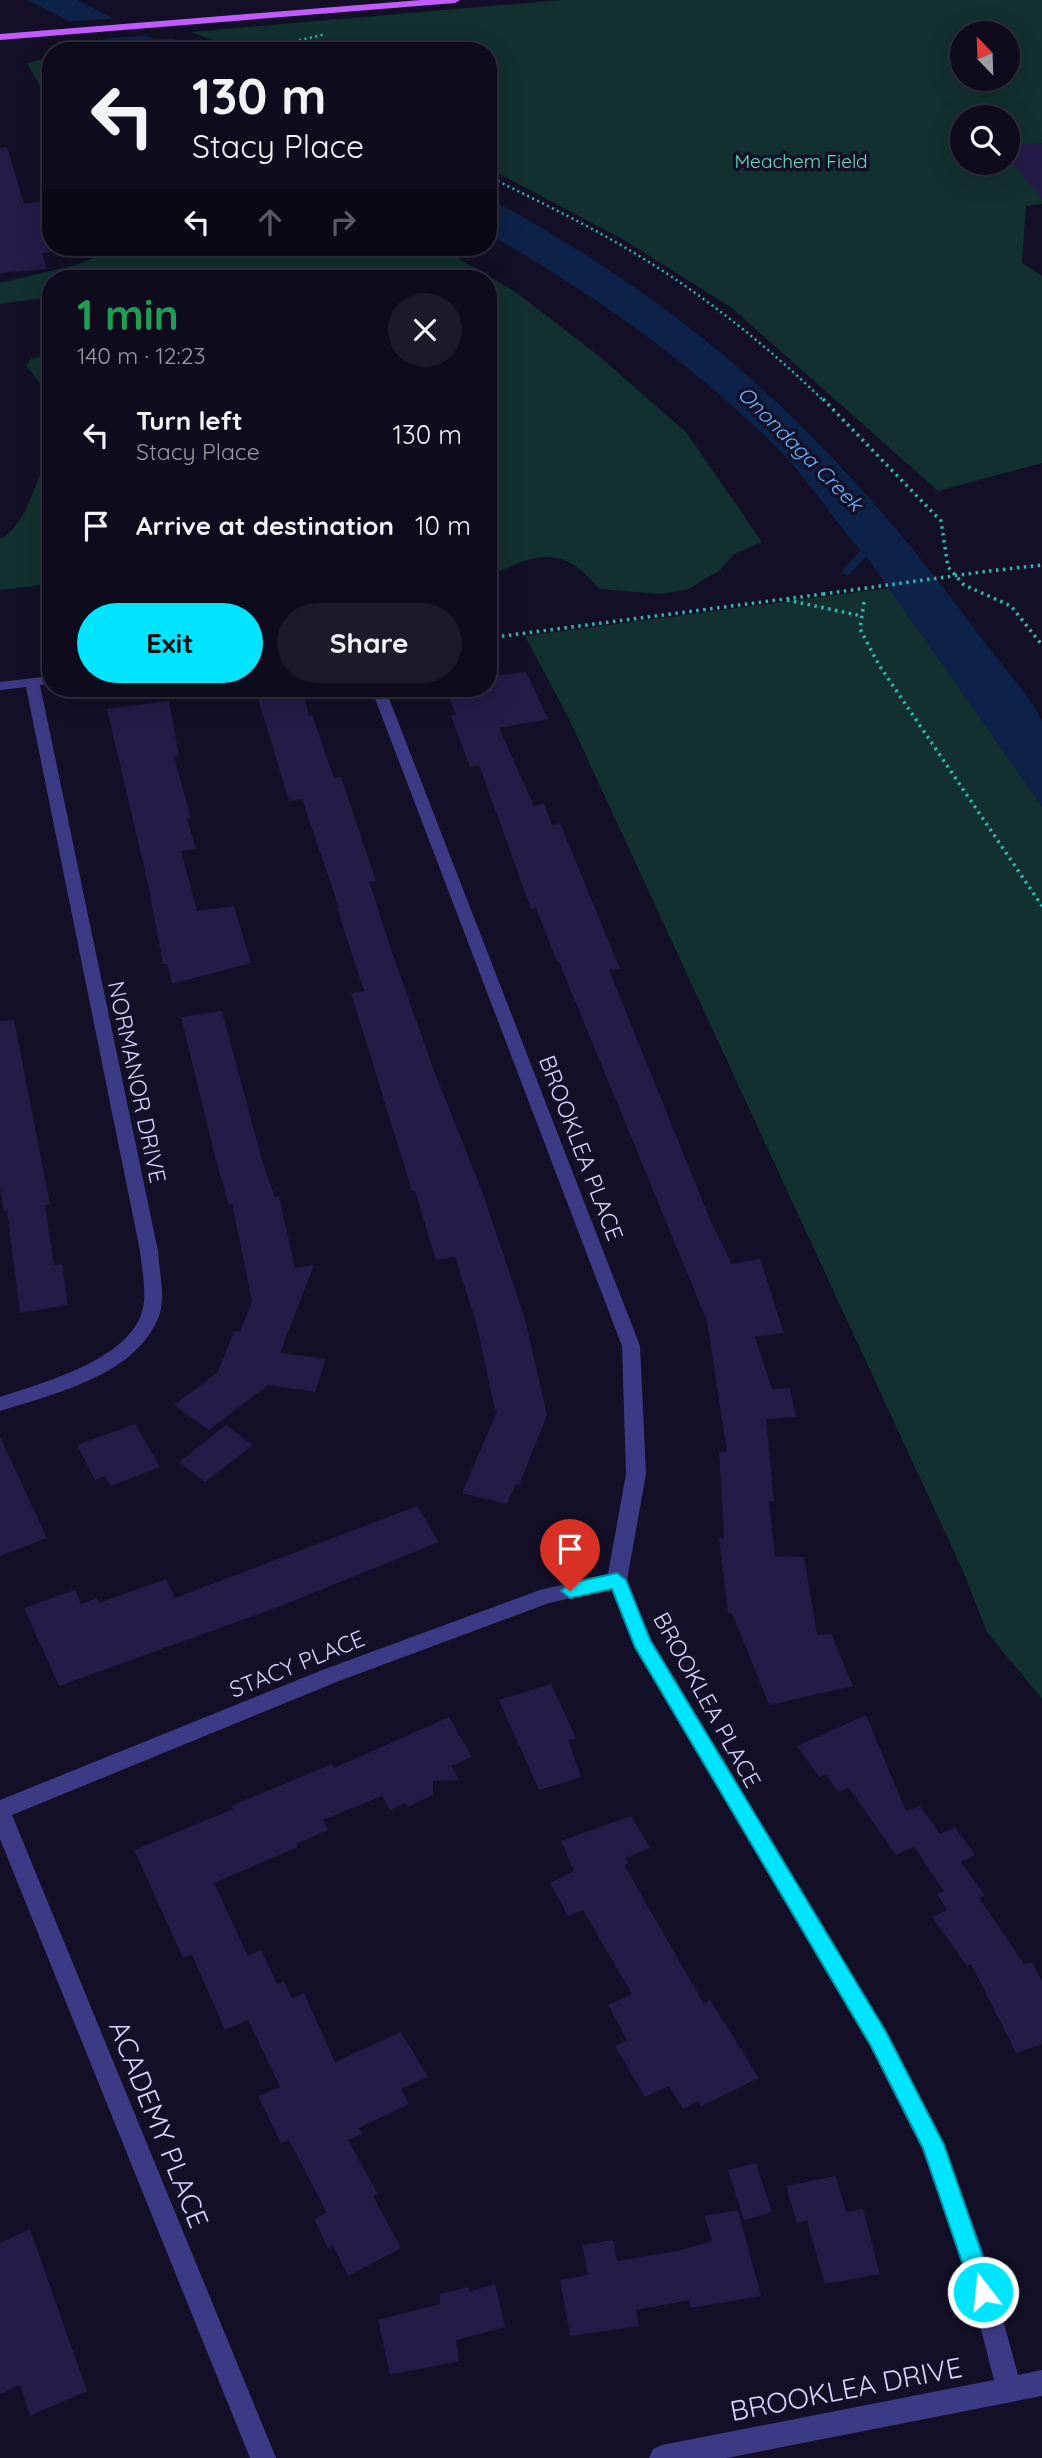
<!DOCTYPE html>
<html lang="en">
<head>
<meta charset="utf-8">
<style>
  :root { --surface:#0e0b1c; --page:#1c1929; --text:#f1f3f6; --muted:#9b9ba3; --line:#2e2b3b; --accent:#00e5ff }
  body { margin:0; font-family:Quicksand,sans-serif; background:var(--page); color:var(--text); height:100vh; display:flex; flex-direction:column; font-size:26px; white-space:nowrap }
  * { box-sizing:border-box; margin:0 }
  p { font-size:23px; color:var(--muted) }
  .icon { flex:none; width:38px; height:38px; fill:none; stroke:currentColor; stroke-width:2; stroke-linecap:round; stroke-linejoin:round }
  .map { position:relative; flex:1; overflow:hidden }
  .drawer { position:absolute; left:42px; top:270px; width:455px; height:427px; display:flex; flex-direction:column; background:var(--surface); border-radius:28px; box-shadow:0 7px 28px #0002,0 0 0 2px var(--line) }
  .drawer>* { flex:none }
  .banner { position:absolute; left:42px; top:42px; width:455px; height:214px; border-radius:28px; box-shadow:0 7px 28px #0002,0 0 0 2px var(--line); background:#0e0b1c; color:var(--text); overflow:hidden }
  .needle { width:46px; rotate:337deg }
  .fabs { position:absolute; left:950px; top:21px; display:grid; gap:14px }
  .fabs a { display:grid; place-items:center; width:70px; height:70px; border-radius:50%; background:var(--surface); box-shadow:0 7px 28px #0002,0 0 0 2px var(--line); font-size:35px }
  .pin { position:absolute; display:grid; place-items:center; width:60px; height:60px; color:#fff; margin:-72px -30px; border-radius:50% 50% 50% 0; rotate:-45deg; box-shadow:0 0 7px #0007 }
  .pin .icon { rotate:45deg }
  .me { position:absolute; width:77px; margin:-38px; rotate:344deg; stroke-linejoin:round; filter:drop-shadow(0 0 5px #0008) }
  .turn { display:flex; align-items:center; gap:24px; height:147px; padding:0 35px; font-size:32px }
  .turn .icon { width:91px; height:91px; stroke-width:2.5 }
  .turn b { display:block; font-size:49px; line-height:60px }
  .lanes { display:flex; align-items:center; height:66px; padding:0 35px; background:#0003; justify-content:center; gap:35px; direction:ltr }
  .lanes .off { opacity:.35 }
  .round { display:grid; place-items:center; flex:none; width:74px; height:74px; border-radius:37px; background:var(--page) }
  .overview { display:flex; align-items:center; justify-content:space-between; height:119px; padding:0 35px }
  h1 { font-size:42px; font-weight:700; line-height:52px; color:#1e9e55 }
  .action { display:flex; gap:14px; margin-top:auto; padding:14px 35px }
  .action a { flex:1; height:80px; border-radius:42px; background:var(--accent); color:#111; font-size:28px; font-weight:700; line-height:80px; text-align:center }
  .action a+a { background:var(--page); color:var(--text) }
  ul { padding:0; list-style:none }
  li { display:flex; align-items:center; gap:21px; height:91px; padding:0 35px }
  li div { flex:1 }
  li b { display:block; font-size:26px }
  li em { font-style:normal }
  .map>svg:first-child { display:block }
  .green { fill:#12302f; fill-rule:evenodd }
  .water { fill:#0c2248 }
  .pier { fill:#130f26 }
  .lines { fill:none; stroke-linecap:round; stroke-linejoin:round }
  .stream-far1 { stroke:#0c2248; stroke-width:6 }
  .stream { stroke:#0c2248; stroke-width:8 }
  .building { fill:#241b47 }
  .path-far1 { stroke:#2fb8b0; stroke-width:2.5; stroke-dasharray:2 3.5; stroke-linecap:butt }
  .path { stroke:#2fb8b0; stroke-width:3.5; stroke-dasharray:2.5 4.5; stroke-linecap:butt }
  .minor { fill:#3d3a85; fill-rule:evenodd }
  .primary { fill:#c25bff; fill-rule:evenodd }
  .path-bridge { stroke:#2fb8b0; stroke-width:3.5; stroke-dasharray:2.5 4.5; stroke-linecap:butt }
  .route { fill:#00e5ff; stroke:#0095a6; stroke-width:2 }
  .labels { text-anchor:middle; stroke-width:7; stroke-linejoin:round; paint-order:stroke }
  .far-park-label { font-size:19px; fill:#5fe0c0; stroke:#130f26 }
  .far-water-label { font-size:21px; font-style:italic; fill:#62b6ff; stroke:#130f26 }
  .street-label { font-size:23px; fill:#d9d4ff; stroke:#130f26 }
  .near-street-label { font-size:28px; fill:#d9d4ff; stroke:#130f26 }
</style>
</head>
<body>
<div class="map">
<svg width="1042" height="2458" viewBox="0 0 1042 2458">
  <rect width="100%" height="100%" fill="#130f26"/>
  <g class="green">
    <path d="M559 0H1042V204L1026 206 1022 263 1042 276V463L938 491 732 308 624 240 488 168V51H241L191 32ZM962 33H1008V79H962ZM962 117H1008V163H962Z"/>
    <path d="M51 58V94L42 90 27 63Z"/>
    <path d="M121 247H439L517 293 600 357 686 432 762 542 734 554 720 570 689 589 661 594 599 589C563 545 539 553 493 574L488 563V278H51V297L0 304V283L76 265Z"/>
    <path d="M51 356V584L0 590V539C28 524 32 486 47 461 44 438 52 415 46 394 43 384 32 374 26 366L32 358Z"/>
    <path d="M889 588 1042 806V1699L987 1632 963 1571 569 719 525 636Z"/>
  </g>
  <g class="water">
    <path d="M27 0H77L177 51H128Z"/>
    <path d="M488 199C524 215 556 237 589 257 751 360 863 479 976 631 988 648 1038 706 1042 721 1042 737 1042 786 1042 806L869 560C836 525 812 483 778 449 693 364 593 293 488 234Z"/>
  </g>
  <path class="pier" d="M120 18 153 35 98 39 63 22Z"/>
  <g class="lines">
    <path class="stream-far1" d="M147 42H173"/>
    <path class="stream" d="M847 571 863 554"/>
  </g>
  <g class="building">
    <path d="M1042 143V199L1008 158V146Z"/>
    <path d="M7 147 24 204 45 201 51 226V252L43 253 46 269 0 273V148Z"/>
    <path d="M526 672 548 719 499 728 534 806 544 804 552 825 560 823 620 969 609 970 711 1222 732 1264 760 1259 784 1333 755 1337 772 1389 790 1388 796 1417 766 1419 774 1502 769 1501 775 1556 804 1557 817 1635 831 1634 853 1686 769 1705 732 1613H728L719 1538H724L719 1452H727L707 1321 559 962H557L536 908 531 909 479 765 470 767 451 716 456 715 448 696 488 691V677Z"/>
    <path d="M255 688H302L309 716 312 715 334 778 341 777 376 881H369L393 955 433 1068 482 1191 525 1319 547 1415 519 1485 516 1484 507 1504 462 1493 498 1409 495 1410 476 1322 455 1257 436 1260 415 1191H412L351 993 364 991 337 908H339L302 799 289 801Z"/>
    <path d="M169 701 179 756 174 757 191 818 187 819 196 849 181 851 197 911 234 906 251 963 172 984 167 964H163L148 884 107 709Z"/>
    <path d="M222 1011 262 1160 275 1197 279 1196 295 1268 314 1265 280 1353 326 1359 315 1392 268 1385 209 1430 174 1405 218 1372 234 1331 240 1332 252 1301 232 1204 229 1205 215 1157 181 1017Z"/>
    <path d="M14 1020 50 1204 45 1205 54 1265 62 1264 68 1305 20 1313 7 1211 4 1212 0 1189V1021Z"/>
    <path d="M135 1424 160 1467 111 1486 105 1476 95 1480 77 1445Z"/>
    <path d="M226 1425 253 1445 205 1482 179 1462Z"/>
    <path d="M0 1437 47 1538 0 1556Z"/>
    <path d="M417 1506 439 1542 278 1607 59 1686 24 1608 75 1590 81 1604 97 1598 99 1603 166 1579 175 1598Z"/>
    <path d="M551 1684 576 1738 568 1740 581 1777 539 1790 499 1700Z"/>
    <path d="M866 1715 906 1811 920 1806 940 1834 955 1827 975 1855 961 1862 985 1895 979 1898 1024 1964 1032 1962 1042 1981V2044L1016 2053 971 1964 967 1966 932 1917 947 1910 937 1894 944 1891 914 1847 896 1855 849 1788 838 1792 826 1775 819 1777 797 1746Z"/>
    <path d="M449 1717 472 1757 451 1766 459 1780 433 1781V1795L407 1807 405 1803 390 1810 382 1796 323 1820 328 1830 296 1844 298 1847 214 1883 248 1956 261 1950 277 1984 284 1981 292 1999 304 1993 335 2062 401 2032 428 2077 401 2089 409 2104 359 2128 362 2134 348 2140 378 2194 373 2196 401 2248 348 2276 333 2245 328 2248 314 2219 327 2213 289 2140 281 2143 258 2096 280 2087 248 2020 225 2030 192 1955 183 1958 134 1850 233 1809 231 1806 332 1764 334 1768Z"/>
    <path d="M631 1816 650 1848 625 1858 628 1863 624 1865 704 2004 710 2000 759 2078 701 2106 699 2101 683 2109 669 2086 645 2097 615 2046 627 2040 608 2005 632 1994 583 1910 568 1916 550 1883 574 1871 561 1841Z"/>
    <path d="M756 2163 772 2212 744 2220 728 2170Z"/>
    <path d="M836 2176 846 2212 863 2209 880 2274 825 2284 807 2221 797 2223 786 2186Z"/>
    <path d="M738 2210 761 2296 691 2308 689 2300 636 2310 639 2326 570 2336 560 2280 588 2275 582 2245 613 2240 617 2261 677 2251 712 2241 705 2216Z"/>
    <path d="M30 2229 87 2391 30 2416 20 2385 0 2394V2243Z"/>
    <path d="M495 2284 505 2327 456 2340 459 2361 390 2375 378 2320 440 2304V2294L468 2287 469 2292Z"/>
  </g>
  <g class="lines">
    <g class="path-far1">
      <path d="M293 51 297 49 291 42 326 34"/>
      <path d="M488 176C529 197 572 217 612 240 690 284 760 339 824 401"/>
    </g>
    <g class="path">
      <path d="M823 399 941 521 948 567 964 585 1011 606 1042 645"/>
      <path d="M989 571 1042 565"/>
      <path d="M787 600 862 616"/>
      <path d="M864 602 860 629 879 665 1042 906"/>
      <path d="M488 638 823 594"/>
      <path d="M63 695 115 688"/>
    </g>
    <g class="minor">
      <path d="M51 676V684L40 685 158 1251C159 1271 166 1297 159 1316 137 1375 54 1394 0 1411V1397C42 1383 124 1361 141 1315 148 1296 142 1271 140 1251L26 687 0 690V682Z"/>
      <path d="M371 688H385L640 1346 646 1474 627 1580 651 1639 886 2032 941 2137 989 2268 1018 2375 1042 2370V2396L727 2458H649L653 2449 662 2445 994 2380 965 2268 922 2149 870 2046 635 1648 611 1589 549 1603 339 1681 12 1815 276 2458H250L0 1839V1800L325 1669 540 1590 608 1574 626 1474 622 1346Z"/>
    </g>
    <path class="primary" d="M421 0H460L455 3 0 40V34Z"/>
    <path class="path-bridge" d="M823 594 989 571"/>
  </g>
  <path class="route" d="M617 1573 626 1580 650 1640 886 2032 944 2145 995 2292 991 2300 983 2303 975 2300 923 2148 871 2046 635 1647 612 1589 570 1598 561 1591 570 1583Z"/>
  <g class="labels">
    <g class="far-park-label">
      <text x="801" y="168">Meachem Field</text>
    </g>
    <g class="far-water-label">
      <text transform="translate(800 449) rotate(45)" y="7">Onondaga Creek</text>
    </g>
    <g class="street-label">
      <text transform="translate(137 1082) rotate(78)" y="8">NORMANOR DRIVE</text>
      <text transform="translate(581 1148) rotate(69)" y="8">BROOKLEA PLACE</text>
      <text transform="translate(297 1664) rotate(-22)" y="8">STACY PLACE</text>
      <text transform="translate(707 1700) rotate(61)" y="8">BROOKLEA PLACE</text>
    </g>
    <g class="near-street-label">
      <text transform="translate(159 2124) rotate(68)" y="10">ACADEMY PLACE</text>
      <text transform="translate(846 2389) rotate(-11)" y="10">BROOKLEA DRIVE</text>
    </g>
  </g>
</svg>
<div class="fabs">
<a><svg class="needle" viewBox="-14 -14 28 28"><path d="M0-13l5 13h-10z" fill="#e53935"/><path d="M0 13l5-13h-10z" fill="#9b9ba3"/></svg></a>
<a><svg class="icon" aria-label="search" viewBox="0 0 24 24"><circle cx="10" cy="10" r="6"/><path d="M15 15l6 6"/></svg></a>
</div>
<div class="pin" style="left:570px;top:1591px;background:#d93025"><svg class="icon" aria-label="arrive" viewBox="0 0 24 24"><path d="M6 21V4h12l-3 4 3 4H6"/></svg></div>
<svg class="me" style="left:983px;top:2292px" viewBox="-20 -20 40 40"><circle r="17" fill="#00e5ff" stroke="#fff" stroke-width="3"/><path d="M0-11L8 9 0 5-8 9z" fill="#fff"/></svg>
<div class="banner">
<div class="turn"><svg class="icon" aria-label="left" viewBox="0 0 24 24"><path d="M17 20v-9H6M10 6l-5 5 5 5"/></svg><div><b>130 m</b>Stacy Place</div></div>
<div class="lanes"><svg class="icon" aria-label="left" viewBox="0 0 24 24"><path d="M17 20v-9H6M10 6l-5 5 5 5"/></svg><svg class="icon off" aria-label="ahead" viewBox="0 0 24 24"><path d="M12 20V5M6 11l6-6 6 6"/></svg><svg class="icon off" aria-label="right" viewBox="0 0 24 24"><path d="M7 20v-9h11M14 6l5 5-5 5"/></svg></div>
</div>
<section class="drawer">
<div class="overview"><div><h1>1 min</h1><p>140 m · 12:23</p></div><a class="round"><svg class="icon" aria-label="close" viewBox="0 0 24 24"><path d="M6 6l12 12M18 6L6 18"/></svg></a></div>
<ul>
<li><svg class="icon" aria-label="left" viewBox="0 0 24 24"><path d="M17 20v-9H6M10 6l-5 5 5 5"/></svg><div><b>Turn left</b><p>Stacy Place</p></div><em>130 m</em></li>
<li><svg class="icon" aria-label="arrive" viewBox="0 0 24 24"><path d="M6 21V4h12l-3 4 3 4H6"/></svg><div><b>Arrive at destination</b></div><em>10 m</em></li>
</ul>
<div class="action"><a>Exit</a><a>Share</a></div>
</section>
</div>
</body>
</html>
